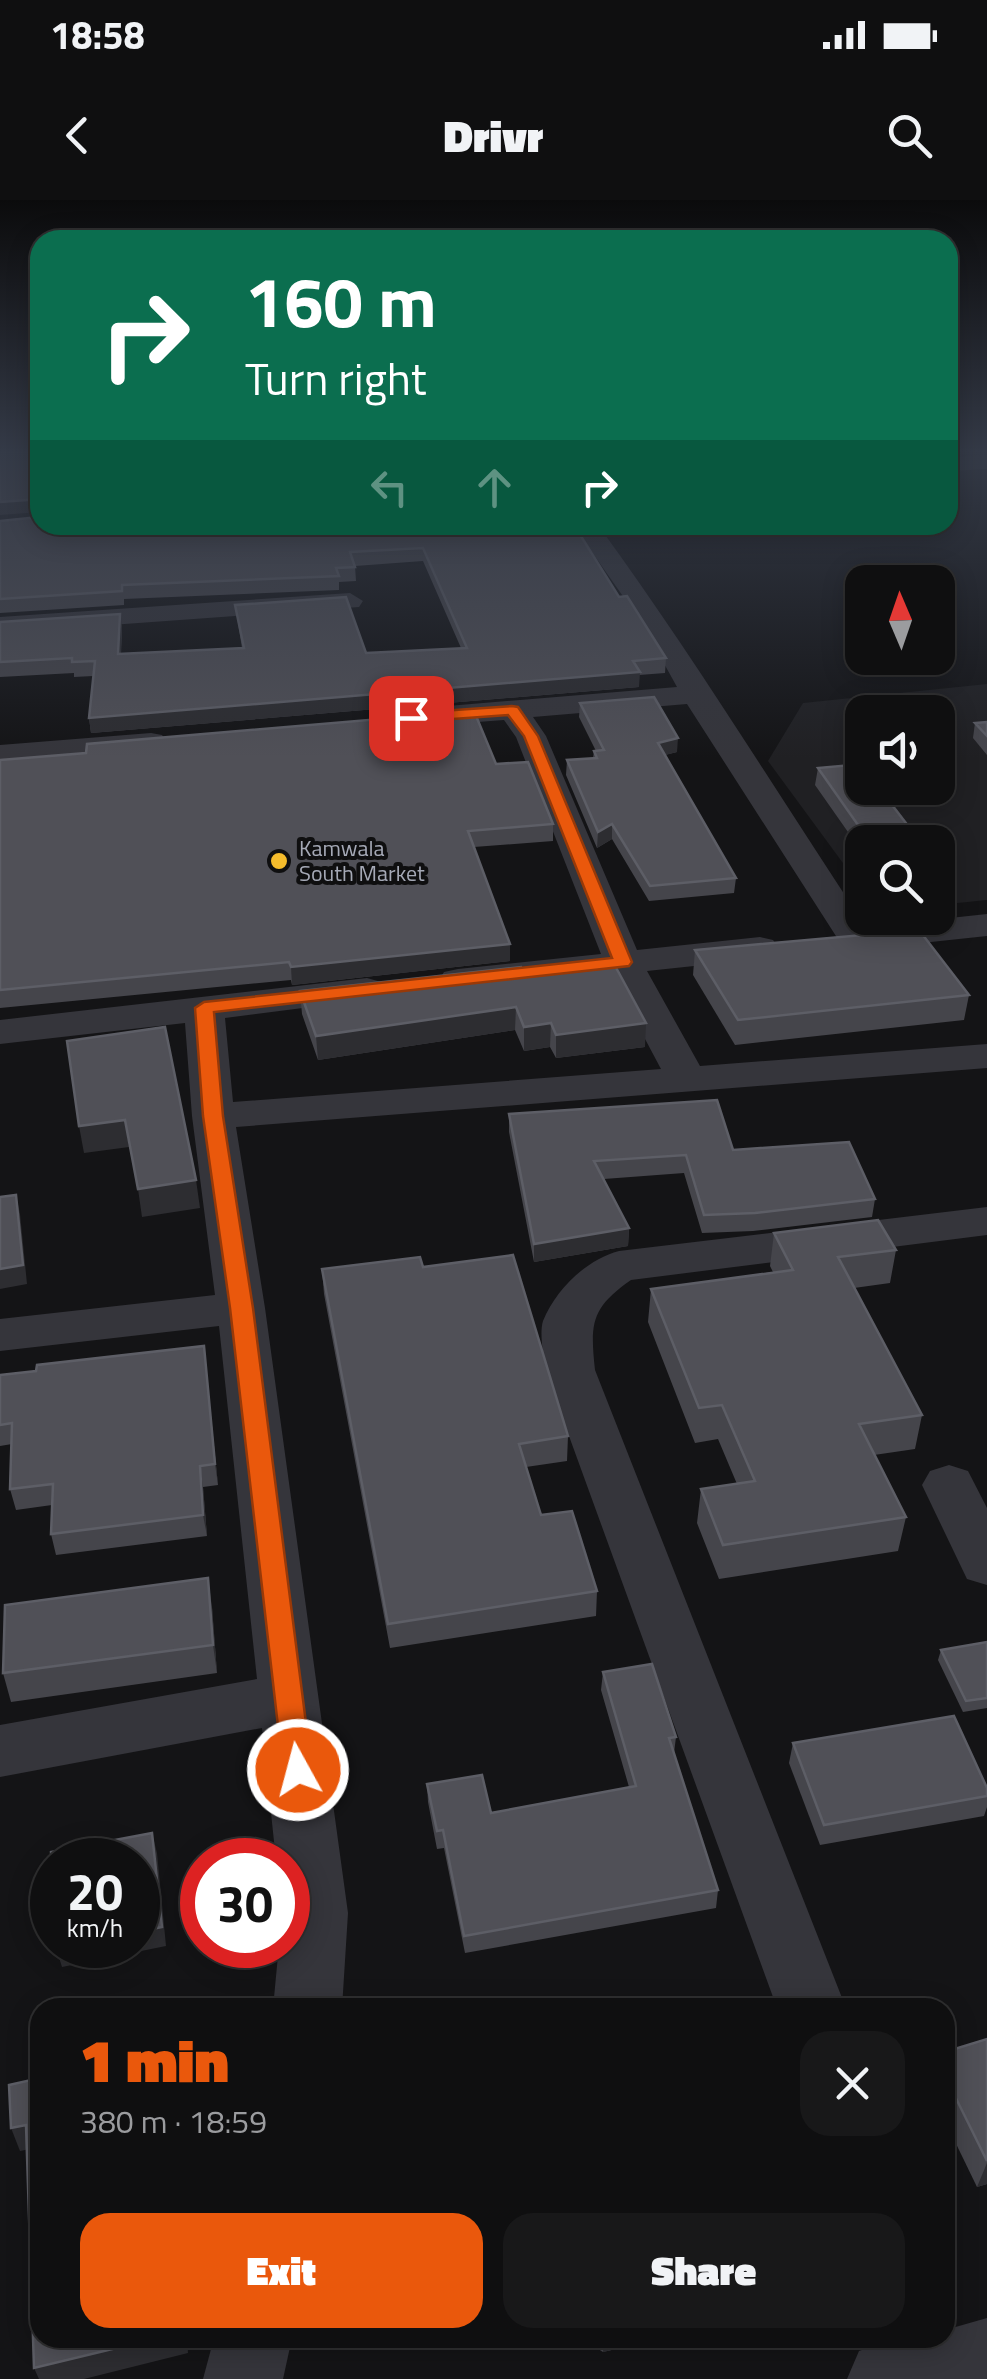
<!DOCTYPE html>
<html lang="en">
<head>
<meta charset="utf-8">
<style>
  :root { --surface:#0f0f10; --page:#181819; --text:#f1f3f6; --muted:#9b9c9f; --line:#2f2f30; --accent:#ea580c }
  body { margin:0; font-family:"Titillium Web",sans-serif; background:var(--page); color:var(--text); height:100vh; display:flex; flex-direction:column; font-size:38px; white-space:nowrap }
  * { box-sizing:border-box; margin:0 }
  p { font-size:32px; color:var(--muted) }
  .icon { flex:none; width:55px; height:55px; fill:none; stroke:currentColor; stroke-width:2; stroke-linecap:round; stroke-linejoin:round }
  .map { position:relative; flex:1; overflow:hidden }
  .drawer { position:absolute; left:30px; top:1798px; width:925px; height:350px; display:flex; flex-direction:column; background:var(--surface); border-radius:30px; box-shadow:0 5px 25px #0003,0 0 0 2px var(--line) }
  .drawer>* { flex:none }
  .top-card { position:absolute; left:30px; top:30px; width:928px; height:305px; border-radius:30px; box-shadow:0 5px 25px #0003,0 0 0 2px var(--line); background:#0b6e4f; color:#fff; overflow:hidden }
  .needle { width:65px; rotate:358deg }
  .tools { position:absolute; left:845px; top:365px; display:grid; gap:20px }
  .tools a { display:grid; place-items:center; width:110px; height:110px; border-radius:20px; background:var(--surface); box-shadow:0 5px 25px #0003,0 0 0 2px var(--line); font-size:50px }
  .speed { position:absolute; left:30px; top:1638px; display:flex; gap:20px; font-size:50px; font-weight:700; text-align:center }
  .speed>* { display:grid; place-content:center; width:130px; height:130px; border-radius:50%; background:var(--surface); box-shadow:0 5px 25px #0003,0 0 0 2px var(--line); line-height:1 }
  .speed small { font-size:25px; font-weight:400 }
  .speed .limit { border:15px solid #d22; background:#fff; color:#111 }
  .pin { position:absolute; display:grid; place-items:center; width:85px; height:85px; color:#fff; margin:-42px; border-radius:20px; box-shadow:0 5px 15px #0006 }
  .me { position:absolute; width:110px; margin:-55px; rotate:353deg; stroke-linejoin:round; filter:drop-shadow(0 0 8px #0008) }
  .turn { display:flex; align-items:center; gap:35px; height:210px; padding:0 50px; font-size:45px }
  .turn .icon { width:130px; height:130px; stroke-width:2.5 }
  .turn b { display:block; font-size:70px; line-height:85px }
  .lanes { display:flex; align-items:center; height:95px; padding:0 50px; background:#0003; justify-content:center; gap:50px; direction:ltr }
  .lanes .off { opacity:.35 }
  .round { display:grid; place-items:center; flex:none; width:105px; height:105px; border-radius:30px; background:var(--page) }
  .headline { display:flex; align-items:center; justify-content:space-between; height:170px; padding:0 50px }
  h1 { font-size:60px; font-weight:800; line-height:75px; color:var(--accent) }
  .primary-button { display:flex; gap:20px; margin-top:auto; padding:20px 50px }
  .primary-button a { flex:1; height:115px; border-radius:30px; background:var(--accent); color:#fff; font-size:40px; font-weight:800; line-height:115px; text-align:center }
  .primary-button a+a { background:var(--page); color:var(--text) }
  .status { display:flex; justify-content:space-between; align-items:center; height:70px; padding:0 50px; background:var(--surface); direction:ltr }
  .status svg { height:28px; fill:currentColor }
  header { display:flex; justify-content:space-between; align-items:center; height:130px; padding:0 50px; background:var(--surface); font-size:45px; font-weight:800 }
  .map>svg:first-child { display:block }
  .built { fill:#202023; fill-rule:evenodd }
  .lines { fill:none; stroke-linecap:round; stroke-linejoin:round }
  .minor { fill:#35353b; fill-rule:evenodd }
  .wall { fill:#45454b }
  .shaded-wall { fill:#2d2d31 }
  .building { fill:#505057; stroke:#5d5e66; stroke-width:2.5 }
  .route { fill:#ea580c; stroke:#983908; stroke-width:2.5 }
  .poi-dot { fill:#f5bc2c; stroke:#0f0f10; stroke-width:4 }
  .labels { text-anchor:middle; stroke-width:8; stroke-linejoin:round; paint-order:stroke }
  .far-poi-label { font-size:22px; fill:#a5a9b6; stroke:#0f0f10; text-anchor:start }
</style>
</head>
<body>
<div class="status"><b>18:58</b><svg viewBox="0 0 49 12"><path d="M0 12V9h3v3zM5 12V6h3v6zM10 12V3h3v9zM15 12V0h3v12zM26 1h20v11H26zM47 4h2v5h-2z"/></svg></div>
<header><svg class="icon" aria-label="back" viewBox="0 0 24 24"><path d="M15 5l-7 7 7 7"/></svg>Drivr<svg class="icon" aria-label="search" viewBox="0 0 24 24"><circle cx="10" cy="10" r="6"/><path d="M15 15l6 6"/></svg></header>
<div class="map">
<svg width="987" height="2179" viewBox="0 0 987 2179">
  <rect width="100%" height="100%" fill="#141416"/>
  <path class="built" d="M987 484V700L938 705V642H862V689L768 561 803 503ZM862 512H938V588H862Z"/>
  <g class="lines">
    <g class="minor">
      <path d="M987 255V269L948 271V257Z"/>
      <path d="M573 325H598C693 455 777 593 866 727L987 714V736L856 750 843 747 687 504 533 517 546 536 637 750 760 737 773 740 779 748 773 756 760 759 647 771 700 866 987 844V868L236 927 265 1108 348 1713 342 1808H273L279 1745H288V1660H276L262 1528 0 1577V1525L257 1479 219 1126 0 1151V1119L215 1095 192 916 185 823 0 844V820L367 778 381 782 386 790 381 798 225 818 233 902 661 869 611 775 458 791 444 788 439 780 444 772 458 769 601 754 516 537 504 520 412 527 401 524 397 518 401 512 412 509 677 487 641 422Z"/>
      <path d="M350 393 363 401 359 407 0 433V417Z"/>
      <path d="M151 533 162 535 167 542 162 549 0 563V545Z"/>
      <path d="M987 1007V1035L631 1080C591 1108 590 1123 595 1170L846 1808H777L545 1170C544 1156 539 1134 543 1121 556 1089 586 1060 619 1051Z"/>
      <path d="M949 1265 968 1271 987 1308V1385L967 1379 922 1285 930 1271Z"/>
      <path d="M987 2118V2179H847L859 2151 896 2138H945V2130Z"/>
      <path d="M214 2138H292L283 2179H203Z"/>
    </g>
  </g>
  <g class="wall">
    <path d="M0 321 574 325 619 397 666 458 665 473 639 475V487L91 533 89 518 93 476 74 477V473L0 477V422L120 414 122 428 121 454 242 448 235 405 366 453 461 448 423 361 355 366 356 381 339 382V390L124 399V405L0 413Z"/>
    <path d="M580 503 677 552 665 555 736 678 734 693 649 701 612 639 597 648 566 575 567 560 593 558 594 551H596L579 517Z"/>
    <path d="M987 522V555L973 538 975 523Z"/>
    <path d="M0 560 496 564 553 624V641L474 647 510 761 292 785 291 780 0 808Z"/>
    <path d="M818 568 912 631 910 642H862V652L815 585Z"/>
    <path d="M695 750 969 795 964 820 735 845 693 775Z"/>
    <path d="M523 773 645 847 556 858 550 847 524 851 515 830 318 860 302 814 300 791Z"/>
    <path d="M509 914 733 950 875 999 872 1017 753 1031 702 1033 684 973 604 979 629 1028 628 1046 534 1062 509 932Z"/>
    <path d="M774 1033 896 1050 890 1083 854 1088 922 1215 915 1249 874 1255 906 1317 898 1351 719 1379 697 1323 701 1289 737 1284 718 1239 695 1243 648 1122 651 1089 773 1072 770 1066Z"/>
    <path d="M423 1067 568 1236 567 1261 526 1267 541 1315 597 1391 596 1416 390 1448 324 1094 322 1069Z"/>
    <path d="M206 1166 218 1285 203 1287 207 1336 56 1355 51 1334 52 1305 16 1310 10 1289 12 1244 0 1246V1175Z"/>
    <path d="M212 1407 217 1473 11 1502 3 1473Z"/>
    <path d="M987 1442V1508L963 1512 938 1460 941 1450Z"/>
    <path d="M603 1472 676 1537 674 1553 718 1690 716 1708 465 1753 444 1648 437 1649 428 1602 427 1584 491 1613 629 1587 601 1490Z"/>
    <path d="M793 1543 987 1588V1607L984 1616 820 1645 789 1563Z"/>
    <path d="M987 1839V1984L977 1987 945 1921V1852Z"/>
    <path d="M581 2138H664L603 2152Z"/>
  </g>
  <g class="shaded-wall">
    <path d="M40 299V312L0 315V302Z"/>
    <path d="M120 414 122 428 120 469 118 454Z"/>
    <path d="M640 472 639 487 91 533 89 518Z"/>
    <path d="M678 538 677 552 657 557 658 543Z"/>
    <path d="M612 624V639L597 648 598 632Z"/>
    <path d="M510 744V761L292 785 291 767Z"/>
    <path d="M516 807 515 830 318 860 316 836Z"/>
    <path d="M551 823 550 847 524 851V827Z"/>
    <path d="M646 823 645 847 556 858V835Z"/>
    <path d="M125 920 129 947 84 953 79 926Z"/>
    <path d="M196 980 200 1008 142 1017 138 989Z"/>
    <path d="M16 995 20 1014 27 1084 0 1089V1069Z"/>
    <path d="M629 1028 628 1046 534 1062V1044Z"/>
    <path d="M204 1146 206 1166 218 1285 215 1264Z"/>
    <path d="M200 1266 203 1287 207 1336 203 1315Z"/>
    <path d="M208 1378 212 1407 217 1473 213 1445Z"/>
    <path d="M152 1633 157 1653 166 1746 62 1767 56 1748 70 1745H138V1732Z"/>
    <path d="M26 1925 35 1948 20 1951 11 1928Z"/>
    <path d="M987 1963V1984L977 1987Z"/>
    <path d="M158 2138H187L188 2153 84 2179H39L34 2168Z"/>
    <path d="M604 2138H664L603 2152Z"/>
  </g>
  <g class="building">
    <path d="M0 253H40V299L0 302Z"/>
    <path d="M40 317V325H574L619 397 627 396 666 458 633 461 640 472 89 518 95 461 72 462V458L0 462V422L120 414 118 454 244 448 235 405 346 397 366 453 467 448 423 348 350 352 355 367 336 368 339 376 122 385V391L0 399V321Z"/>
    <path d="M654 497 678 538 658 543 736 678 650 686 612 624 598 632 567 560 597 558 594 551 604 550 580 503Z"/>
    <path d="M474 511 496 564 528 562 553 624 468 631 510 744 291 767 289 762 0 790V560L86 553 87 544Z"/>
    <path d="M987 522V536L975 523Z"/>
    <path d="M862 564V588H879L912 631 865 635 818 568Z"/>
    <path d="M919 730 969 795 738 820 695 750Z"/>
    <path d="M613 762 646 823 556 835 551 823 524 827 516 807 316 836 300 791 521 767 523 773Z"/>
    <path d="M165 827 196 980 138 989 125 920 79 926 67 841Z"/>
    <path d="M717 900 733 950 849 942 875 999 755 1013 704 1015 686 955 594 961 629 1028 534 1044 509 914Z"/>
    <path d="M16 995 23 1065 0 1069V997Z"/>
    <path d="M878 1020 896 1050 838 1057 922 1215 859 1224 906 1317 723 1345 701 1289 755 1281 722 1205 699 1208 651 1089 793 1070 774 1033Z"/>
    <path d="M513 1055 568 1236 519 1244 541 1315 572 1311 597 1391 388 1424 322 1069 420 1057 423 1067Z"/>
    <path d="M204 1146 215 1264 200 1266 203 1315 51 1334 53 1284 10 1289 12 1223 0 1225V1175L36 1171 37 1165Z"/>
    <path d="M208 1378 213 1445 3 1473 5 1405Z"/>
    <path d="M987 1442V1498L966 1501 941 1450Z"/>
    <path d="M652 1464 676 1537 669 1538 718 1690 464 1736 443 1630 437 1631 427 1584 482 1575 491 1613 636 1586 603 1472Z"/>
    <path d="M954 1516 987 1588V1596L824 1625 793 1543Z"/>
    <path d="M152 1633 162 1727 138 1732V1660H52V1679L51 1652Z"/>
    <path d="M987 1839V1961L945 1876V1852Z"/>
    <path d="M40 1878V2138H158L34 2168 26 1925 11 1928 9 1885Z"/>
  </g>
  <linearGradient id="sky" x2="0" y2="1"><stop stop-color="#0b0b0c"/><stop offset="0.45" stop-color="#343a47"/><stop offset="1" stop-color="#343a47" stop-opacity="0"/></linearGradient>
  <rect width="987" height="558" fill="url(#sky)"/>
  <path class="route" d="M512 506 518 507 538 536 632 762 629 766 214 812 223 916 253 1108 312 1570 308 1578 298 1582 287 1578 283 1570 230 1108 203 916 195 808 204 802 612 758 524 536 508 515 411 522 404 518 411 513Z"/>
  <circle class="poi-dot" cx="279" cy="661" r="10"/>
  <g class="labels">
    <g class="far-poi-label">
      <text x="299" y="656">Kamwala<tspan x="299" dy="25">South Market</tspan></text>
    </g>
  </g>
</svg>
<div class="tools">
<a><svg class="needle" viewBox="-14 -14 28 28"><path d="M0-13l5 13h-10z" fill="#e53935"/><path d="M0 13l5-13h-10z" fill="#9b9c9f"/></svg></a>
<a><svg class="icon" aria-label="sound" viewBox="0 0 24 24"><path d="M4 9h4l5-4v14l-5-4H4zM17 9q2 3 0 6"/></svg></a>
<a><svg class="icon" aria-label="search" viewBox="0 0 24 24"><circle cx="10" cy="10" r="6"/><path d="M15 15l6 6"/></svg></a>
</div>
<div class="speed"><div>20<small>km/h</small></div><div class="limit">30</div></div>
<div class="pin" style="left:411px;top:518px;background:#d93025"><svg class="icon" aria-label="arrive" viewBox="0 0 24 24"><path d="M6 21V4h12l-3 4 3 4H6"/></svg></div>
<svg class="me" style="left:298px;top:1570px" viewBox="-20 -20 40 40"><circle r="17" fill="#ea580c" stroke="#fff" stroke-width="3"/><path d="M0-11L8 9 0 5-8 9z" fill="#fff"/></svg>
<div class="top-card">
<div class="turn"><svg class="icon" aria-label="right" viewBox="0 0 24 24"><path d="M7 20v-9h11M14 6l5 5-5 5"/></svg><div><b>160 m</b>Turn right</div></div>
<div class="lanes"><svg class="icon off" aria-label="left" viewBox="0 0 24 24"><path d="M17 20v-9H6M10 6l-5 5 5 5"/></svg><svg class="icon off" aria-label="ahead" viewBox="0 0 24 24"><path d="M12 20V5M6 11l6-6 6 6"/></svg><svg class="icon" aria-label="right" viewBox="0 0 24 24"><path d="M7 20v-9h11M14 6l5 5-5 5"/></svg></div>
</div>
<section class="drawer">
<div class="headline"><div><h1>1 min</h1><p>380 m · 18:59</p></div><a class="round"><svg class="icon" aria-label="close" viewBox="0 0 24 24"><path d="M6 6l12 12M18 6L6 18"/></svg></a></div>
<div class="primary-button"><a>Exit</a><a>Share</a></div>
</section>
</div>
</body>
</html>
